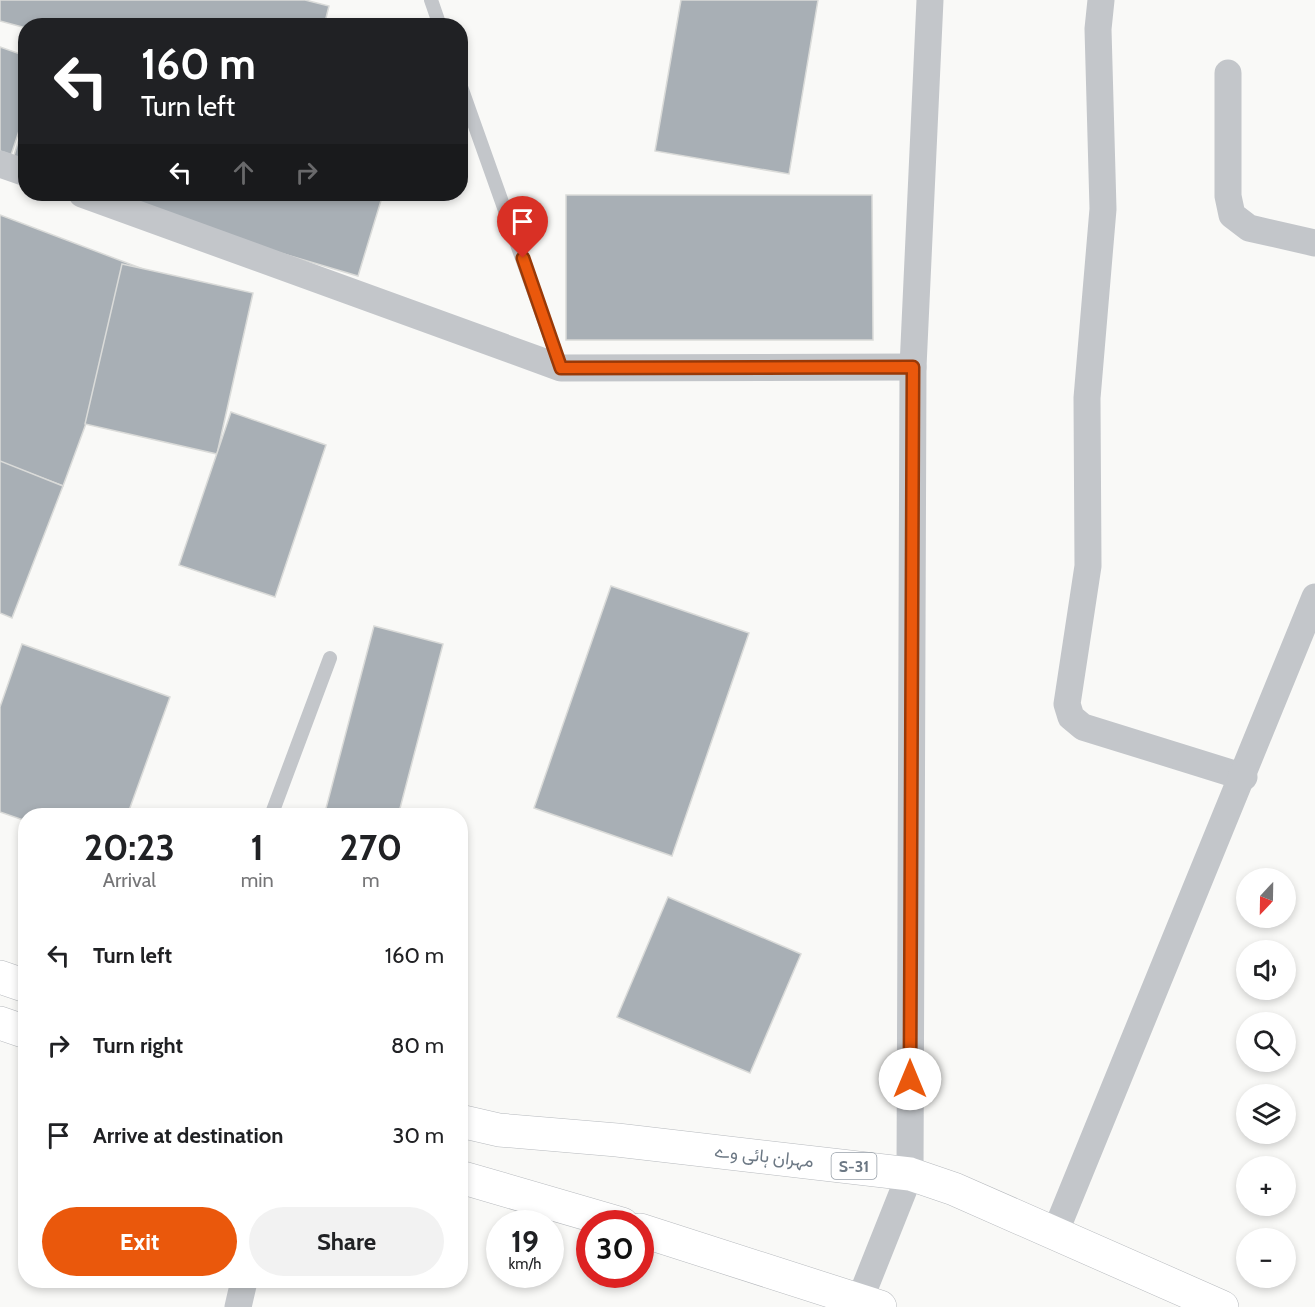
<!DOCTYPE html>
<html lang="en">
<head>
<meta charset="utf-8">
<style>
  :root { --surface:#fff; --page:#f2f2f2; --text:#202124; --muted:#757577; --accent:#ea580c }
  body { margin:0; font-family:Cabin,Vazirmatn,sans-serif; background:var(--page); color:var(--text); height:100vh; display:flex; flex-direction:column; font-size:22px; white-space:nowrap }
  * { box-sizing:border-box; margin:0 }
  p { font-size:20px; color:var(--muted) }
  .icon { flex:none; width:33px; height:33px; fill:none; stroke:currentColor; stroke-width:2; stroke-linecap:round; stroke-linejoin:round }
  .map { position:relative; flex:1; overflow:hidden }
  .panel { position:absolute; left:18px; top:808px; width:450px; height:480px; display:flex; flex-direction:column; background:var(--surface); border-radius:24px; box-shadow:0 3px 9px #0003 }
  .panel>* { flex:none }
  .top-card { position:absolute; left:18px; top:18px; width:450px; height:183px; border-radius:24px; box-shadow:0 3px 9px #0003; background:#202124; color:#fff; overflow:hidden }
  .needle { width:39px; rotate:202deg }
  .tools { position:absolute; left:1236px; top:868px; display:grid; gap:12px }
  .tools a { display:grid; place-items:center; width:60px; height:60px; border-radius:50%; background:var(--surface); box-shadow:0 3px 9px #0003; font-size:30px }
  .speed { position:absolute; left:486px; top:1210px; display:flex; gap:12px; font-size:30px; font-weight:700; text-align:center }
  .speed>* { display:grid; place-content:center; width:78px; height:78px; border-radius:50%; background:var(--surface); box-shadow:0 3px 9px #0003; line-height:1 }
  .speed small { font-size:15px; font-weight:400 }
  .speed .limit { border:9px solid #d22; background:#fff; color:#111 }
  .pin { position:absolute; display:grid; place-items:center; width:51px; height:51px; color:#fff; margin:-62px -26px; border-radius:50% 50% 50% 0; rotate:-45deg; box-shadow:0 0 6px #0007 }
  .pin .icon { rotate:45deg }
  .me { position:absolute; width:66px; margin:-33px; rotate:0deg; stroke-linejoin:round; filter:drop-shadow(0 0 4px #0008) }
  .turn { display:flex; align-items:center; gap:21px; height:126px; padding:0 24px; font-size:27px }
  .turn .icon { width:78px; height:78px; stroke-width:2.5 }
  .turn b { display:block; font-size:42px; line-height:51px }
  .lanes { display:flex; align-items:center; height:57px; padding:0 24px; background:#0003; justify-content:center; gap:30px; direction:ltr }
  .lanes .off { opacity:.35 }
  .eta { display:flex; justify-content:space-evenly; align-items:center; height:102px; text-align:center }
  .eta b { font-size:36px; font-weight:700; line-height:42px }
  .primary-button { display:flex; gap:12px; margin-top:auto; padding:12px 24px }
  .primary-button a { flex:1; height:69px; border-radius:36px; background:var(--accent); color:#fff; font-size:24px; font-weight:700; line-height:69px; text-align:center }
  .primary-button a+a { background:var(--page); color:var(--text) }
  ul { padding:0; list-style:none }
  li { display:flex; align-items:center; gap:18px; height:90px; padding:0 24px }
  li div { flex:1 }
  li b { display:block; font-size:22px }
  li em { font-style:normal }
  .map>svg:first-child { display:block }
  .building { fill:#a8afb5; stroke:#dadbd9; stroke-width:1.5 }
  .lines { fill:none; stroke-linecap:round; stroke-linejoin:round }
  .primary-casing { stroke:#b7babe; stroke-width:34 }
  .lane { stroke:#c3c6ca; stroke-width:14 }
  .street { stroke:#c3c6ca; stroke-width:27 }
  .primary { stroke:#fff; stroke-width:33 }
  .route-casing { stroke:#983908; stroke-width:15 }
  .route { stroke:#ea580c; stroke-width:10 }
  .labels { text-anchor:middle; stroke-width:6; stroke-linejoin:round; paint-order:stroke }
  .shield { fill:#fff; stroke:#98a0a9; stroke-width:1.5 }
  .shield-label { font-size:16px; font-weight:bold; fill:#6c7884 }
  .street-label { font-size:18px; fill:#6c7884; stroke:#fff }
</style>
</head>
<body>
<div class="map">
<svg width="1315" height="1307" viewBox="0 0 1315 1307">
  <rect width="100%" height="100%" fill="#f9f9f7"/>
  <g class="building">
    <path d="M0 0H305L329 6 324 26H26V28L0 21Z"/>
    <path d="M681 0H818L789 174 655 151Z"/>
    <path d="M0 47 26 56V110L11 155 0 151Z"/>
    <path d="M26 116V177L9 172Z"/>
    <path d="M81 194H383L358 276Z"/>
    <path d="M566 195H872L873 340H566Z"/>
    <path d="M0 215 143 269 63 486 0 462Z"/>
    <path d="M122 264 253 293 217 454 85 424Z"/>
    <path d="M231 412 326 445 275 597 179 565Z"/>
    <path d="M0 461 63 486 12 618 0 613Z"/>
    <path d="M611 586 749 633 672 856 534 808Z"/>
    <path d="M374 626 443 644 398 816H324Z"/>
    <path d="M22 644 170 697 127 816H26V821L0 812V707Z"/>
    <path d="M668 897 801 954 750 1073 617 1017Z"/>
  </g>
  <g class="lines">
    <g class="primary-casing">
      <g id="primary">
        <path d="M0 977 26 986"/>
        <path d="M0 1023 26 1032"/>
        <path d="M460 1121 499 1130 617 1140 910 1174 954 1189 1222 1307"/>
        <path d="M460 1177 622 1224"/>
        <path d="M640 1230 880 1307"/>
      </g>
    </g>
    <g class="lane">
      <path d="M431 0 440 26"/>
      <path d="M460 84 561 368"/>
      <path d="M271 816 330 658"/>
    </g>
    <g class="street">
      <path d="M1101 0 1098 29 1103 209 1087 398 1088 566 1067 704 1071 717 1083 727 1244 777"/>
      <path d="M1228 73V196L1232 215 1249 228 1315 243"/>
      <path d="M0 164 26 173"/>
      <path d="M82 194 561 368 913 367"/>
      <path d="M1055 1233 1315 597"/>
      <path d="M238 1307 244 1281"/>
      <path d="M857 1307 910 1174 913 367 930 0"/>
    </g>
    <use href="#primary" class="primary"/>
  </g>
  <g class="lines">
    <g class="route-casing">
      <path id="route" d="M523 258 561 368 913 367 910 1079"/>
    </g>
    <use href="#route" class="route"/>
  </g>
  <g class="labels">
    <rect class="shield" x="831.5" y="1153" width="45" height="26" rx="4.5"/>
    <g class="shield-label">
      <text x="854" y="1172">S-31</text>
    </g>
    <g class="street-label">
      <text transform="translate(764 1156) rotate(6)" y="6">مہران ہائی وے</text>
    </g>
  </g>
</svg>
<div class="tools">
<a><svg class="needle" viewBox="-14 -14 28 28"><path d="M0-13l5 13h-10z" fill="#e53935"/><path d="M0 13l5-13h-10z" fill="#757577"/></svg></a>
<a><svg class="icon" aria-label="sound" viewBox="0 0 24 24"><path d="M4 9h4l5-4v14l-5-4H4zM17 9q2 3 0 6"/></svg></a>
<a><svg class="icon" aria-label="search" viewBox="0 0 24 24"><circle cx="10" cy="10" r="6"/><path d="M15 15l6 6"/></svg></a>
<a><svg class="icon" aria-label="layers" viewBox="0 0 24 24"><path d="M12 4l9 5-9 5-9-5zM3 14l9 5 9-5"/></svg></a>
<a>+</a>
<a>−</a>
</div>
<div class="speed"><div>19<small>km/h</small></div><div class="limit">30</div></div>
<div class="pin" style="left:523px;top:258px;background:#d93025"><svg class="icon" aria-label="arrive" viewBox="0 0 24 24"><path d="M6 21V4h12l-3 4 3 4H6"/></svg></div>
<svg class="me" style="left:910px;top:1079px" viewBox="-20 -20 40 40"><circle r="19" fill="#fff"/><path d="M0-13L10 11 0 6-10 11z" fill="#ea580c"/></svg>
<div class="top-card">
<div class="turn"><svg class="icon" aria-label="left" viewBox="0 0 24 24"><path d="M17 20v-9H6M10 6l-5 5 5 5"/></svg><div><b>160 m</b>Turn left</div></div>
<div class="lanes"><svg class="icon" aria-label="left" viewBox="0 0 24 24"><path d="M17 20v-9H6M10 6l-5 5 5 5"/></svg><svg class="icon off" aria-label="ahead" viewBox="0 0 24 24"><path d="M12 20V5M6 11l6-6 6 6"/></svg><svg class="icon off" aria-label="right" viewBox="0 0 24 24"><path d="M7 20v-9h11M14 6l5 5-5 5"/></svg></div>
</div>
<section class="panel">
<div class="eta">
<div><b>20:23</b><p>Arrival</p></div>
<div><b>1</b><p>min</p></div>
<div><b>270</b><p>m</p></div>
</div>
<ul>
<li><svg class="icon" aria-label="left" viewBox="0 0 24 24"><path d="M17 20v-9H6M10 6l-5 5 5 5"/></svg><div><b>Turn left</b></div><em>160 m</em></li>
<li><svg class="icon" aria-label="right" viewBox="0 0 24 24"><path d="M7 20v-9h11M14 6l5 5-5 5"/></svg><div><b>Turn right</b></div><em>80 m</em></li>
<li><svg class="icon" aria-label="arrive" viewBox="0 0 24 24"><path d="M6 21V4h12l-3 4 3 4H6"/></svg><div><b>Arrive at destination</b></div><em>30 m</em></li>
</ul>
<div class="primary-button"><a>Exit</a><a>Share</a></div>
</section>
</div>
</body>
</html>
